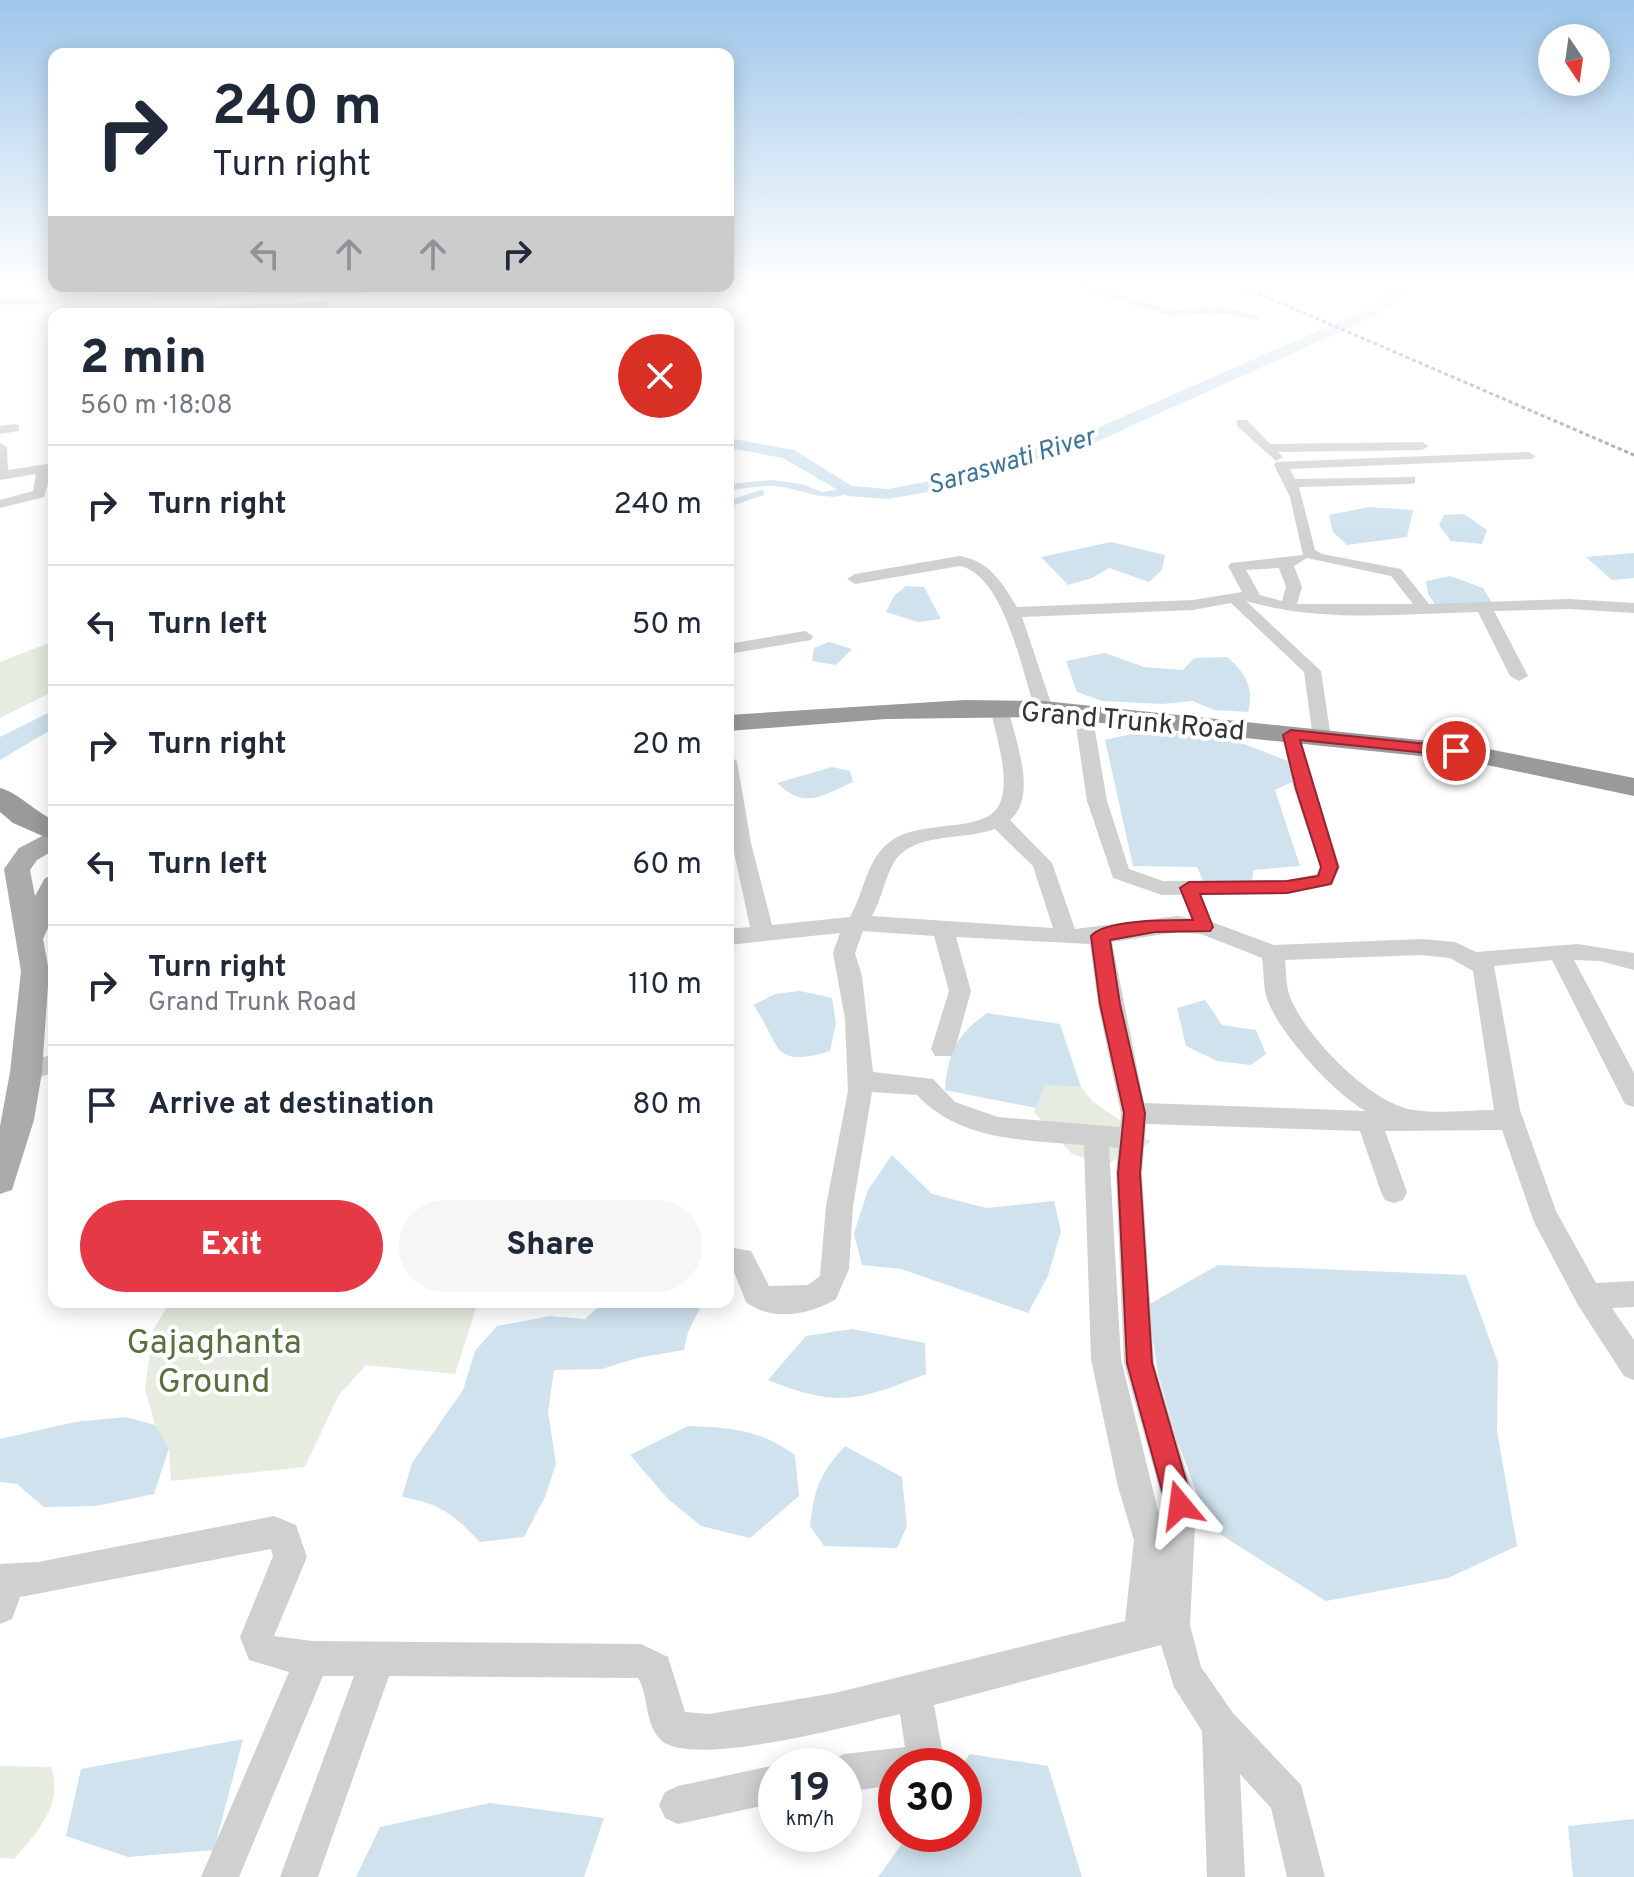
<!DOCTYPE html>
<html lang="en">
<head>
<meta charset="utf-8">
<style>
  :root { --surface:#fff; --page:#f6f6f7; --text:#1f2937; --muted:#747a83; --line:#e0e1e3; --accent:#e63946 }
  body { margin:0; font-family:Overpass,sans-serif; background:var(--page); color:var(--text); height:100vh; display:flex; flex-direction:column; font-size:30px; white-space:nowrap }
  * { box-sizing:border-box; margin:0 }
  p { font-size:26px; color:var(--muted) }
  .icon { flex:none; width:44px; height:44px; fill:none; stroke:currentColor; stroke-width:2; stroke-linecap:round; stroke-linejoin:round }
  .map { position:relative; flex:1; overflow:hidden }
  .details { position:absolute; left:48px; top:308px; width:686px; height:1000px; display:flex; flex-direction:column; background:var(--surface); border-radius:16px; box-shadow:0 4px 20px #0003 }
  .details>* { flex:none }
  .banner { position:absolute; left:48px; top:48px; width:686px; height:244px; border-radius:16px; box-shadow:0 4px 20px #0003; background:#fff; color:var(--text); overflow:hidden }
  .needle { width:52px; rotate:167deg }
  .buttons { position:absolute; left:1538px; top:24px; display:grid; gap:16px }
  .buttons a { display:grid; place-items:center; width:72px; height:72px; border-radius:50%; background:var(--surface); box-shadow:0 4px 20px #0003; font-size:40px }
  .speed { position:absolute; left:758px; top:1748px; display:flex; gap:16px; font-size:40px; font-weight:700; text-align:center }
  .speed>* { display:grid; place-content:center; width:104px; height:104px; border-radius:50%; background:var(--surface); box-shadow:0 4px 20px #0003; line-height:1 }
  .speed small { font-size:20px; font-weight:400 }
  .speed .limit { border:12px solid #d22; background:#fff; color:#111 }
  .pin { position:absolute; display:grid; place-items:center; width:68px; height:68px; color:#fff; margin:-34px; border:4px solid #fff; border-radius:50%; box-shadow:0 2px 8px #0007 }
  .me { position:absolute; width:88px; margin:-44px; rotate:344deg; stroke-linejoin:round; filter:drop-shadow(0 0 6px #0008) }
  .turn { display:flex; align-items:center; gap:28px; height:168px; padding:0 32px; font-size:36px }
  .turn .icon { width:104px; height:104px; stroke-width:2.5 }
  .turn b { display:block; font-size:56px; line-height:68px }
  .lanes { display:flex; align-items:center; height:76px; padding:0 32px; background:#0003; justify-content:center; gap:40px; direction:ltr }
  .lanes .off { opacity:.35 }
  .round { display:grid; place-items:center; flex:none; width:84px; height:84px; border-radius:42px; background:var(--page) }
  .head { display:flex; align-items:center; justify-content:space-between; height:136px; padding:0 32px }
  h1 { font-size:48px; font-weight:800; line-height:60px }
  .primary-button { display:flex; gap:16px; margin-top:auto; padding:16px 32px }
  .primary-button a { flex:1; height:92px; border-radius:48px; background:var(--accent); color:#fff; font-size:32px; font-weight:800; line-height:92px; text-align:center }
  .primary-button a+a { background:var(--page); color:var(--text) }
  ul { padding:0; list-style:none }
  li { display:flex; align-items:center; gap:24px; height:120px; padding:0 32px; border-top:2px solid var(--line) }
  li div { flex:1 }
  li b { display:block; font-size:30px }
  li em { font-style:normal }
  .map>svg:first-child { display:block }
  .green { fill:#e6ecdf }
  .water { fill:#cfe2ee }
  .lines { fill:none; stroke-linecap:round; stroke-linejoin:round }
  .canal { fill:#cfe2ee; fill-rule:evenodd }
  .river { fill:#cfe2ee; fill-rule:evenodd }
  .minor { fill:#d0d0d0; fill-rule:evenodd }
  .major { fill:#ababab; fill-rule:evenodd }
  .highway { fill:#9a9a9a; fill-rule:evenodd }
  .rail { stroke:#888; stroke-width:3; stroke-dasharray:4 3; stroke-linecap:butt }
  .route { fill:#e63946; stroke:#96252e; stroke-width:2 }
  .labels { text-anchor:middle; stroke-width:8; stroke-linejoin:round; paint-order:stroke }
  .far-water-label { font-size:26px; font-style:italic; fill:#3f7597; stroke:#fff }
  .street-label { font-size:28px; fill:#333; stroke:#fff }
  .near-park-label { font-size:34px; fill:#56703f; stroke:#fff }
</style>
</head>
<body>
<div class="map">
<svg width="1634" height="1877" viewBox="0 0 1634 1877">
  <rect width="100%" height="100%" fill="#fff"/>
  <g class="green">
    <path d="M54 641V691L0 718V662Z"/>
    <path d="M1045 1085 1081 1087 1092 1101 1151 1142 1106 1164 1072 1154 1034 1112Z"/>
    <path d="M170 1302H478L455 1374 366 1365 338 1396 305 1467 171 1481 169 1448 155 1425 145 1389 153 1330Z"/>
    <path d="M0 1766 51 1767C64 1804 37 1833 14 1859L0 1858Z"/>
  </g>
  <g class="water">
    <path d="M1369 507 1413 510 1407 537 1347 545 1333 532 1329 515Z"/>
    <path d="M1464 514 1487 530 1482 544 1451 541 1439 525 1444 515Z"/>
    <path d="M1111 542 1165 555 1162 570 1149 582 1109 568 1092 578 1068 585 1041 557Z"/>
    <path d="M1634 553V578L1612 580 1586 557Z"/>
    <path d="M1450 576 1483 588 1493 605 1438 609 1428 594 1426 581Z"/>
    <path d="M906 586 924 587 941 619 918 622 886 612 894 596Z"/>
    <path d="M829 642 852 649 836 665 812 661 814 648Z"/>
    <path d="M1105 653 1144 667 1183 670 1194 658 1227 657C1245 672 1255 689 1248 712L1214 710 1193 701 1162 704 1102 701 1077 692 1066 661Z"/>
    <path d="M54 717V728L0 760V746Z"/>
    <path d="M1150 730 1228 738 1288 761 1294 781 1275 790 1300 866 1253 870 1252 881 1204 883 1197 867 1133 866 1105 740Z"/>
    <path d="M832 767 850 771 853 782C821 796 806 810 777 783Z"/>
    <path d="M800 991 832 998 836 1023 830 1051C769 1070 781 1042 753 1005L775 994Z"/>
    <path d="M1205 1000 1222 1025 1256 1030 1266 1054 1251 1065 1217 1061 1186 1046 1177 1008Z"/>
    <path d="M987 1013 1060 1024 1081 1087 1045 1085 1036 1108 945 1090C948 1053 956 1035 987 1013Z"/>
    <path d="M892 1155 932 1194 986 1208 1054 1201 1061 1231 1048 1276 1028 1313 901 1269 862 1265 854 1233 868 1190Z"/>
    <path d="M1218 1265 1466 1275 1498 1363 1497 1431 1517 1546 1448 1578 1326 1601 1210 1528 1177 1440 1158 1374 1148 1305Z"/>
    <path d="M604 1302H703L688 1332 684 1350 637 1358 602 1369 554 1370 548 1412 556 1464 545 1497 524 1537 480 1542C453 1514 441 1504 402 1497L412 1463 463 1390 475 1351 497 1326 550 1316 585 1319Z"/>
    <path d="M852 1329 925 1343 926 1374C858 1401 837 1408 768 1380L806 1336Z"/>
    <path d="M126 1417 155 1425 169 1448 154 1494 96 1506 44 1507 17 1484 0 1482V1439L75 1422Z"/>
    <path d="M688 1426C732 1428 759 1429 795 1455L799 1496 750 1538 701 1526 668 1499 630 1455Z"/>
    <path d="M845 1446 902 1477 907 1526 897 1548 824 1546 810 1526C814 1489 820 1473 845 1446Z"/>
    <path d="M243 1739 214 1850 128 1857 66 1836 81 1769Z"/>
    <path d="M970 1754 1048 1766 1082 1877H878L909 1834H964V1766H961Z"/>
    <path d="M490 1803 604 1818 584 1877H356L380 1827Z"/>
    <path d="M1634 1819V1877H1573L1568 1826Z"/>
  </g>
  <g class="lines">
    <g class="canal">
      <path d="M772 480 802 484 822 492 848 488 853 491C827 506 801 487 773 486 758 486 743 489 728 490V484Z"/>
      <path d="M760 490 764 491V495L728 507V501Z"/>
    </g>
    <g class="river">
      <path d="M1408 282H1422L1375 316 1098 441 928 492 888 499 848 496 783 458 728 448V438L794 450 852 486 888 489 925 482 1086 433 1365 310Z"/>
      <path d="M54 710V726L0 753V737Z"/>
    </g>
    <g class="minor">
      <path d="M731 282H747L742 285Z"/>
      <path d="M1062 282H1076L1171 310 1223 307 1261 317 1256 320 1223 313 1170 316Z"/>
      <path d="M385 286 360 294H259L205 301 0 305V299Z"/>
      <path d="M329 301 333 306 212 313 207 310 212 307Z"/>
      <path d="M1237 420H1247L1270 444 1422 442 1429 446 1422 450 1278 452 1283 457 1276 461 1237 426Z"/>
      <path d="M14 424 19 425V431L0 434V426Z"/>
      <path d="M0 443 7 447 8 470 54 463 44 497 0 508V500L33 491 36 474 0 480Z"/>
      <path d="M1528 452 1535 456 1533 459 1290 469 1295 479 1415 477V483L1410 484 1299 487 1315 550 1322 554 1401 569 1429 604 1569 599 1634 603V613L1569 609 1494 611 1528 676 1519 681 1510 676 1478 612C1401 614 1322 623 1246 601L1321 671 1331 738 1322 744 1313 738 1304 672 1231 603 1193 610 1022 617 1053 709 1044 714 1035 709C1022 671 1004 575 960 566L855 584 847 579 855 574 960 556C990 561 1002 583 1017 607L1193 600 1242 592 1228 566 1231 563 1303 555 1290 497 1274 465 1276 462ZM1307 558 1391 576 1413 604H1297L1302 587 1294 566ZM1279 568 1286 587 1282 601 1260 595 1246 570Z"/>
      <path d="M805 631 813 636 811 640 728 654V644Z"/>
      <path d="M999 702 1008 707C1014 738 1039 795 1010 820L1052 863 1075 929 1177 916 1212 922 1274 945 1421 939 1455 942 1476 952 1578 944 1634 953V970L1600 961 1574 960 1634 1073V1107L1625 1104 1552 960 1494 966 1520 1110 1556 1211 1596 1283 1634 1281V1307L1612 1308 1634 1340V1380L1624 1376 1578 1305 1534 1222 1502 1130 1385 1131 1407 1192 1403 1200 1394 1203 1385 1200 1381 1192 1360 1131 1146 1124 1142 1173 1154 1363 1196 1505 1190 1625 1201 1667 1233 1713 1301 1785 1325 1877H1287L1271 1808 1240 1774 1245 1877H1207L1202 1731 1174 1687 1161 1645 934 1705 943 1755 939 1766H896V1785L844 1792V1766H828L831 1760 844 1754 905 1747 900 1714C856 1724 696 1768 662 1741 644 1725 649 1695 638 1678L389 1676 318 1877H280L354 1676H323L239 1877H201L289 1672 249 1660 240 1637 273 1556 271 1549 20 1597 12 1619 0 1624V1564L38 1562 274 1516 296 1525 307 1557 274 1636 313 1641 641 1644 668 1657 685 1712 709 1714 835 1693 1125 1621 1134 1540 1118 1487 1091 1359 1084 1145C1025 1140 960 1141 917 1095L872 1092 853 1206 849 1269 836 1299C810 1315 771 1322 746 1302L734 1272 728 1271V1247L751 1251 769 1286 808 1285 820 1276 826 1206 848 1091 845 1019 833 953 840 933 728 945V929L750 927 728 824V755L737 761 751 843 772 925 850 917C864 893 867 857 891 841 904 831 923 829 938 827 954 825 972 824 987 817 1020 801 995 735 990 707ZM995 829 1033 866 1053 928 872 916C881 900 884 881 893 864 912 831 963 841 995 829ZM863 931 934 936 949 991 931 1049 935 1056H951L955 1049 971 991 956 937 1090 944 1098 1004 1121 1113 1120 1127 998 1117 955 1102 933 1079 873 1072 862 976 855 953ZM1177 932 1201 934 1262 958C1264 970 1263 983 1266 995 1274 1028 1335 1095 1366 1111L1144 1103 1112 942ZM1421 955 1450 958 1473 971 1494 1110C1469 1110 1440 1114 1414 1110 1372 1105 1305 1036 1290 997 1286 987 1286 972 1285 960ZM1109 1147 1118 1148 1116 1173 1124 1363 1164 1505 1162 1527 1121 1359Z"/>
      <path d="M1083 708 1092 713 1107 801 1129 869 1163 881 1287 880 1317 874 1320 867 1294 789 1282 735 1291 729 1297 731 1340 867 1332 885 1287 894 1162 895 1113 878 1087 801 1074 713Z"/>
      <path d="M54 1054V1072L26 1082 17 1079 14 1072 17 1065Z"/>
      <path d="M776 1765V1803L678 1824 665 1818 659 1805 665 1792 678 1786Z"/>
    </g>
    <path class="major" d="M54 830V850L37 860 30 870 35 896 45 878 54 875V915L43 939 49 971 42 1072 34 1120 12 1190 0 1194V1126L10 1072 21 971 4 869 19 848Z"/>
    <g class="highway">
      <path d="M965 700 1044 701 1468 745 1634 778V796L1468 761 1044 717 886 719 728 731V715Z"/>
      <path d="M0 788C19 793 35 812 54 820V841L13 823 0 812Z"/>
    </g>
    <path class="rail" d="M1232 282 1634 455"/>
  </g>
  <linearGradient id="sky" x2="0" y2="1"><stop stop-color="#9ec6ea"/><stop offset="0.52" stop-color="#fff"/><stop offset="1" stop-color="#fff" stop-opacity="0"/></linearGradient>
  <rect width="1634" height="544" fill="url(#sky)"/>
  <path class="route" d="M1291 730 1456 747 1463 751 1456 756 1300 740 1338 867 1331 884 1287 893 1200 894 1213 927 1210 931 1155 932 1110 940 1120 1004 1145 1113 1140 1173 1152 1363 1193 1505 1189 1515 1180 1519 1170 1515 1166 1505 1127 1363 1118 1173 1124 1113 1100 1004 1091 936C1105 919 1171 920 1193 920L1180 888 1189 882 1287 881 1318 876 1321 867 1296 789 1283 735Z"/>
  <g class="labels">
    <g class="far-water-label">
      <text transform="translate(1011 460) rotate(-17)" y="9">Saraswati River</text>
    </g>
    <g class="street-label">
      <text transform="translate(1133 720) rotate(5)" y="10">Grand Trunk Road</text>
    </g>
    <g class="near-park-label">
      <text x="214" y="1353">Gajaghanta<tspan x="214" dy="39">Ground</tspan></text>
    </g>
  </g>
</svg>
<div class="buttons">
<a><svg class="needle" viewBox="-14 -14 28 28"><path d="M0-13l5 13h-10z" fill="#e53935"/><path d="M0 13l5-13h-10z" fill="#747a83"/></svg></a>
</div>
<div class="speed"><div>19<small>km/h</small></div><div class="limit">30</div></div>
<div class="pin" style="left:1456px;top:751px;background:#d93025"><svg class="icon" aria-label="arrive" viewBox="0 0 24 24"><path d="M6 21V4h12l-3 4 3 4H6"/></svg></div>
<svg class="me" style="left:1180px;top:1505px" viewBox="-20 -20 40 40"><path d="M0-17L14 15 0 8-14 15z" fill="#e63946" stroke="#fff" stroke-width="4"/></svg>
<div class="banner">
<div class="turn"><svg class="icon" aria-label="right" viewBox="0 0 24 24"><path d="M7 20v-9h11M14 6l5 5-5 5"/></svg><div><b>240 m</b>Turn right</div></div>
<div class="lanes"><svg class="icon off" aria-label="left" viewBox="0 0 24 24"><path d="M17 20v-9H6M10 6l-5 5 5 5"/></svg><svg class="icon off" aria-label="ahead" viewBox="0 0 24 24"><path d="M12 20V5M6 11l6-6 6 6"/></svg><svg class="icon off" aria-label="ahead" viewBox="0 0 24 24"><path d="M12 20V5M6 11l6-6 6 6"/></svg><svg class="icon" aria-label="right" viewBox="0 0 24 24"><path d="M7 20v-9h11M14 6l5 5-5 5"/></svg></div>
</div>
<section class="details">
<div class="head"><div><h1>2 min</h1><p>560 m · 18:08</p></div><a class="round" style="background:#d93025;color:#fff"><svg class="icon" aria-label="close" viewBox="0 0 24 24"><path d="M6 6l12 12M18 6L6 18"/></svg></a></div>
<ul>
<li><svg class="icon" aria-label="right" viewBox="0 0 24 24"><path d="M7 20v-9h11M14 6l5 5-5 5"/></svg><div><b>Turn right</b></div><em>240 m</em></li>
<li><svg class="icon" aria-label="left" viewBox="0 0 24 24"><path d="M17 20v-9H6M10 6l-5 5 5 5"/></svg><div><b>Turn left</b></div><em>50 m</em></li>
<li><svg class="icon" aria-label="right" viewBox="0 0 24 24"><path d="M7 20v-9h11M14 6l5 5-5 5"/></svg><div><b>Turn right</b></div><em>20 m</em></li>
<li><svg class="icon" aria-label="left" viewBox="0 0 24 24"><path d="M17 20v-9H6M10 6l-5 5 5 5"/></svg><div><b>Turn left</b></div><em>60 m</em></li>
<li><svg class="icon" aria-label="right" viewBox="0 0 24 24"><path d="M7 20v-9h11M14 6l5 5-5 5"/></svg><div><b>Turn right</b><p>Grand Trunk Road</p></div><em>110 m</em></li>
<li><svg class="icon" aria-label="arrive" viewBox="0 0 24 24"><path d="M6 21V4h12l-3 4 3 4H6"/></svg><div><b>Arrive at destination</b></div><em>80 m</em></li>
</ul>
<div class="primary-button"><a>Exit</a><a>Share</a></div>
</section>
</div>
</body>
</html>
